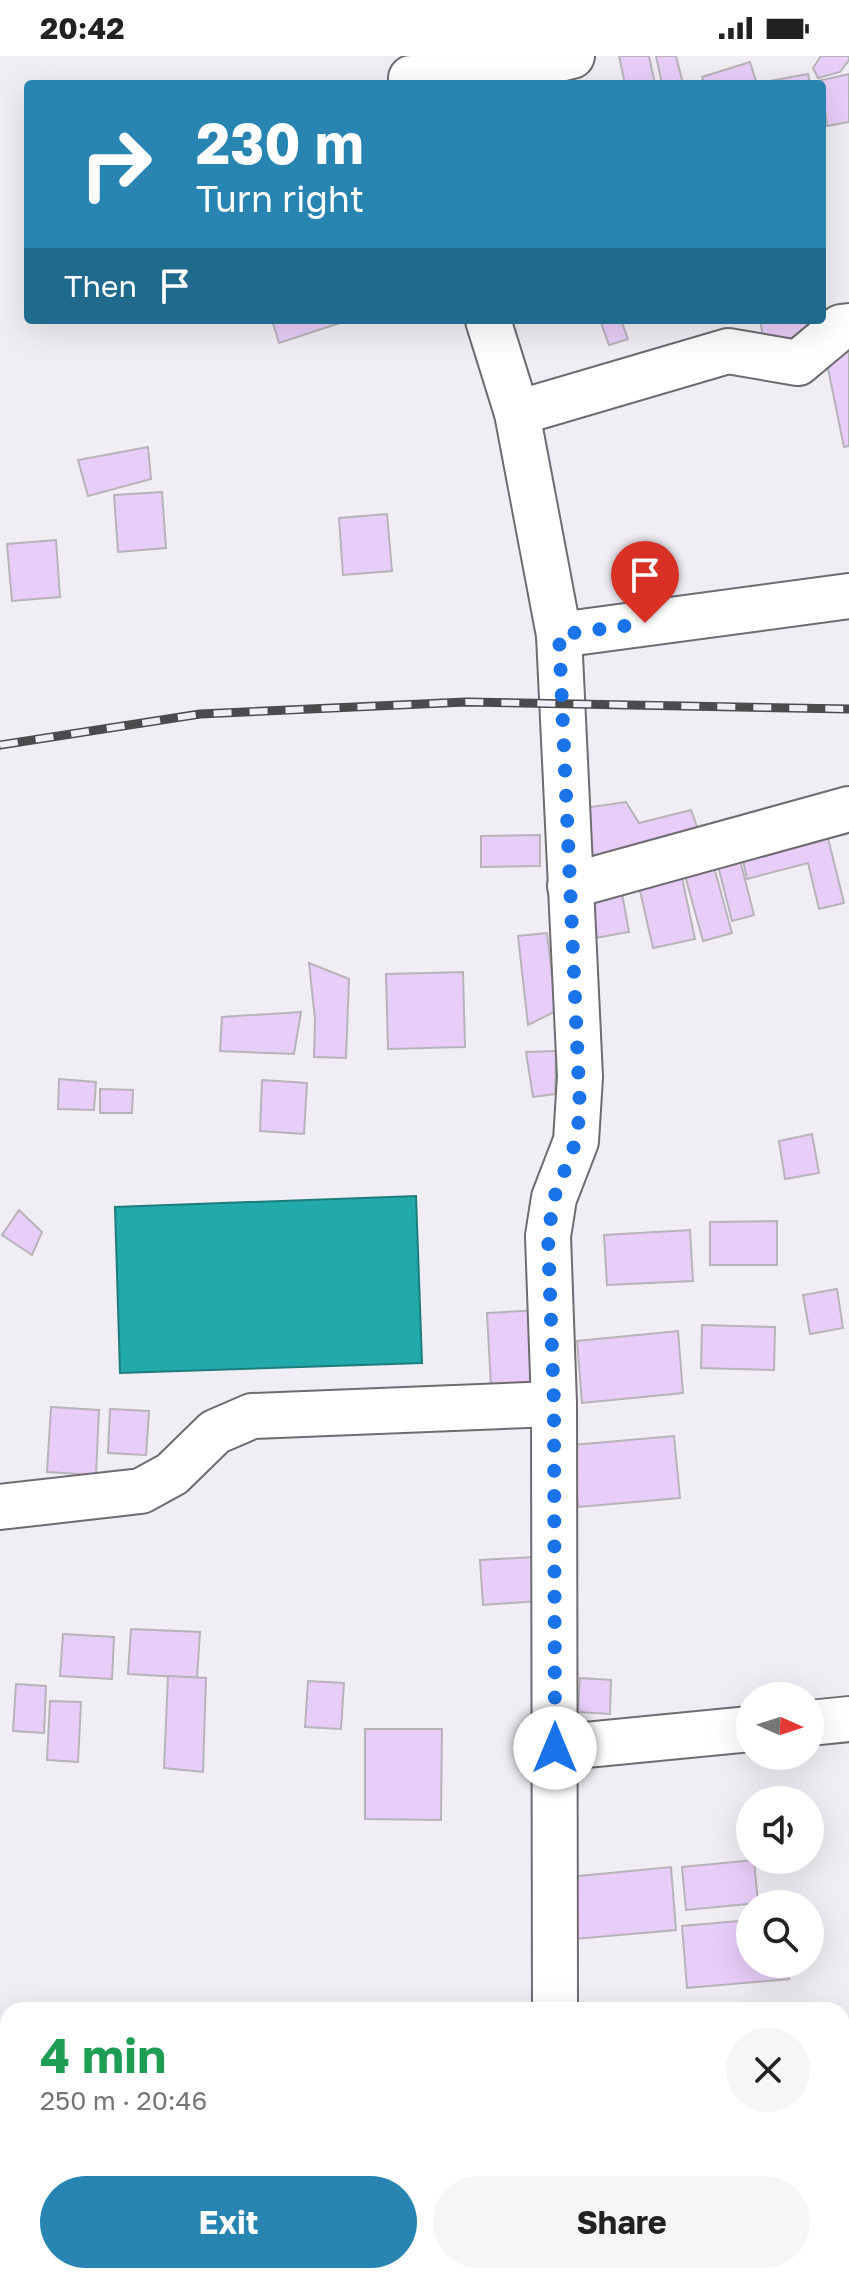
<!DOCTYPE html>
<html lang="en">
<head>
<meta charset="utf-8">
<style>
  :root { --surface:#fff; --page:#f6f6f6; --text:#222; --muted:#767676; --accent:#2885b2 }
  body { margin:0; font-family:"Golos Text",sans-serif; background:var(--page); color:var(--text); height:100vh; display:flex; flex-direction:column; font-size:30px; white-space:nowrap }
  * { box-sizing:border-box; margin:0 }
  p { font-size:26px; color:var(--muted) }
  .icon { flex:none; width:44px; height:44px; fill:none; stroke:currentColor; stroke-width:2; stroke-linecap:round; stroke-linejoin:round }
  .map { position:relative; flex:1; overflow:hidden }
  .sheet { position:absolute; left:0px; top:1946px; width:850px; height:282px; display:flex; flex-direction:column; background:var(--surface); border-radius:24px 24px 0 0; box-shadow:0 8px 32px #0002 }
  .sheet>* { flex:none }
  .top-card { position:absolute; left:24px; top:24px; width:802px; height:244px; border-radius:8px; box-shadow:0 8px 32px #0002; background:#2885b2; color:#fff; overflow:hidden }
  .needle { width:52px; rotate:93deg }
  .fabs { position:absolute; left:736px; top:1626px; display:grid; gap:16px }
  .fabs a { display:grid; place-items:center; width:88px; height:88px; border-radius:50%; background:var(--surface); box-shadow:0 8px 32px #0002; font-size:40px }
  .pin { position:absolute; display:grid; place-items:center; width:68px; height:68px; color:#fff; margin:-82px -34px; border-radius:50% 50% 50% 0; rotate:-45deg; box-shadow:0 0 8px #0007 }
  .pin .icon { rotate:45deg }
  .me { position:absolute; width:88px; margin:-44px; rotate:0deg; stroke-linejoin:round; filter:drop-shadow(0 0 6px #0008) }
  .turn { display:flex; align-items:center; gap:28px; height:168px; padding:0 40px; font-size:36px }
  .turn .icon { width:104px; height:104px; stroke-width:2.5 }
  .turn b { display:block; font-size:56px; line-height:68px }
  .then { display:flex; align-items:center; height:76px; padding:0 40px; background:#0003; gap:16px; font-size:30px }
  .round { display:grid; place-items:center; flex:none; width:84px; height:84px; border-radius:42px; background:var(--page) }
  .head { display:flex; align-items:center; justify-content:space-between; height:136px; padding:0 40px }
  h1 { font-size:48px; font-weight:700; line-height:60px; color:#1e9e55 }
  .cta { display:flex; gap:16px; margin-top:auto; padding:16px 40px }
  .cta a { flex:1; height:92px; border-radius:48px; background:var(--accent); color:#fff; font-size:32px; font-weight:700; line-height:92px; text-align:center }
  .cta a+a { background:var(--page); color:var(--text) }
  .status { display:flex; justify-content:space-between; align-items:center; height:56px; padding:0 40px; background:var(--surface); direction:ltr }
  .status svg { height:22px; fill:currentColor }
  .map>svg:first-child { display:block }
  .water { fill:#2aa; stroke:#1d7c7c; stroke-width:2 }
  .building { fill:#e8cdf8; stroke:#b7b4b9; stroke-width:2 }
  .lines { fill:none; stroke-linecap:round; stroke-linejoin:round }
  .minor-casing { stroke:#6e6c71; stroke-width:48 }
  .minor { stroke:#fff; stroke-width:44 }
  .rail-casing { stroke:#4c4a4d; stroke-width:9 }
  .rail { stroke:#f0eef4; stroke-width:6; stroke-dasharray:18; stroke-linecap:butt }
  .route { stroke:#1a73e8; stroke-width:14; stroke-dasharray:0 25.2 }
</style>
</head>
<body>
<div class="status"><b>20:42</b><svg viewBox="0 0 49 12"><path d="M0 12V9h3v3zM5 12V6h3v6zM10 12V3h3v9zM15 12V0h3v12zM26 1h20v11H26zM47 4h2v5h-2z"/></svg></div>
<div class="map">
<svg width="849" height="2227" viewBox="0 0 849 2227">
  <rect width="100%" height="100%" fill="#f0eef4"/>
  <g class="water">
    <path d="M416 1140 422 1307 120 1317 115 1151Z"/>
    <path d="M842 1992H849V2109L842 2108Z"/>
  </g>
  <g class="building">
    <path d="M619 0H649L655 28H625Z"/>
    <path d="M656 0H676L683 28H662Z"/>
    <path d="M821 0H849V4L840 16 818 22 813 12Z"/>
    <path d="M750 6 757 28H704L702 21Z"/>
    <path d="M808 18 810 28H764V26Z"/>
    <path d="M849 18V66L827 70 822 28 818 25Z"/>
    <path d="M272 264H349L279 287Z"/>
    <path d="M600 264H621L628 283 609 289Z"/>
    <path d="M760 264H806L810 285 765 293Z"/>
    <path d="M849 294V390L844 391 825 298Z"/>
    <path d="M148 391 151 423 88 440 78 404Z"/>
    <path d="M162 436 166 492 118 496 114 439Z"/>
    <path d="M387 458 392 515 343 519 339 462Z"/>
    <path d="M56 484 60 541 12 545 7 488Z"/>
    <path d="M626 746 639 767 691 754 700 779 584 812 576 753Z"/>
    <path d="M827 778 844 847 819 853 808 807 747 823 742 800Z"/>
    <path d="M540 779V810L481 811V780Z"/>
    <path d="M739 800 754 859 732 865 717 806Z"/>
    <path d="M712 804 732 877 703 885 683 812Z"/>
    <path d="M681 817 695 883 653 892 638 826Z"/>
    <path d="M622 837 629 876 595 882 589 843Z"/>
    <path d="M547 877 556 955 528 969 518 880Z"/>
    <path d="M309 907 349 923 346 1002 314 1001 315 963Z"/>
    <path d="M463 916 465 991 388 993 386 918Z"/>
    <path d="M301 956 294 998 220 995 222 961Z"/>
    <path d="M556 995 555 1038 533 1041 526 996Z"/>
    <path d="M59 1023 96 1026 94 1054 58 1053Z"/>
    <path d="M262 1024 307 1027 304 1078 260 1075Z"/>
    <path d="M100 1033 133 1034 132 1057H100Z"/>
    <path d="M812 1078 819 1117 785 1123 779 1085Z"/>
    <path d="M19 1154 42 1176 32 1199 2 1179Z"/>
    <path d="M777 1165V1209H710V1166Z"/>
    <path d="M690 1174 693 1225 607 1229 604 1179Z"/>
    <path d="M837 1233 843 1272 810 1278 803 1239Z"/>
    <path d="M540 1254 544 1327 491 1330 487 1257Z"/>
    <path d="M702 1269 775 1271 774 1314 701 1312Z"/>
    <path d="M678 1275 683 1337 582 1347 577 1285Z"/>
    <path d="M51 1351 99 1354 96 1419 47 1416Z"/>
    <path d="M110 1353 149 1355 146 1399 108 1397Z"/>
    <path d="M674 1380 680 1442 578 1451 573 1389Z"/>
    <path d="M549 1500 552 1544 483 1549 480 1504Z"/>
    <path d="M131 1573 200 1576 197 1622 128 1618Z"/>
    <path d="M63 1578 114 1581 112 1623 60 1620Z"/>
    <path d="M168 1620 206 1622 203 1716 164 1712Z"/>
    <path d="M580 1622 611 1624 610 1658 578 1656Z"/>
    <path d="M308 1625 344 1627 341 1673 305 1671Z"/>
    <path d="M16 1628 46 1630 44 1677 13 1675Z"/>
    <path d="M50 1645 81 1646 78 1706 47 1704Z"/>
    <path d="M365 1673H442L441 1764 365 1763Z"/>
    <path d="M754 1804 758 1847 686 1854 682 1811Z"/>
    <path d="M671 1811 676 1874 575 1883 569 1821Z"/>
    <path d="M750 1864V1908H787L789 1923 687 1932 682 1870Z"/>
    <rect x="0" y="2076" width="3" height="140"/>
    <path d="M564 2220H625V2227H563Z"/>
    <path d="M643 2220H682V2227H642Z"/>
  </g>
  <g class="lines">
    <g class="minor-casing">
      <g id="minor">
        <path d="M411 22 487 21 572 0"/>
        <path d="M488 264 517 357 559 579 580 1021 576 1085 554 1142 548 1180 554 1348 555 1954"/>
        <path d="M517 357 728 295 798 307 841 271 849 270"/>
        <path d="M559 579 849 540"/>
        <path d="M570 830 849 753"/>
        <path d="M0 1451 141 1435 172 1418 215 1376 252 1360 554 1348"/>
        <path d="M810 1667 849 1663"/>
        <path d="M555 1692 750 1673"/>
        <path d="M555 2220V2227"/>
      </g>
    </g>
    <use href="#minor" class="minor"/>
    <g class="rail-casing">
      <path id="rail" d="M0 689 200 658 466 646 849 653"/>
    </g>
    <use href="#rail" class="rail"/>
  </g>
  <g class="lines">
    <path class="route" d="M555 1692 554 1348 548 1180 554 1142 576 1085 580 1054 559 579 645 567"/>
  </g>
</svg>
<div class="fabs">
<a><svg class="needle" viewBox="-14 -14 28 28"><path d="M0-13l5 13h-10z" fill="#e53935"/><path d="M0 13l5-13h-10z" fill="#767676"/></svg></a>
<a><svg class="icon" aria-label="sound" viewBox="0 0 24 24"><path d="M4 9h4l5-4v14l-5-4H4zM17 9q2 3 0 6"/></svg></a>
<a><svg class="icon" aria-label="search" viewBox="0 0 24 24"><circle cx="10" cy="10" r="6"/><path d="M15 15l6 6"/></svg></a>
</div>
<div class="pin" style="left:645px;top:567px;background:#d93025"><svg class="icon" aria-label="arrive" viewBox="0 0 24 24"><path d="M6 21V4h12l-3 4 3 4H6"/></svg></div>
<svg class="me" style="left:555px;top:1692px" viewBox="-20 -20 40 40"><circle r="19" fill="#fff"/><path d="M0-13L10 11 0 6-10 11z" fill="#1a73e8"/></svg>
<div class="top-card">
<div class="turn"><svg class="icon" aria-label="right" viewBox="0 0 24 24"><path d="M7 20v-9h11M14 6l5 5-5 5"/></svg><div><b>230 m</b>Turn right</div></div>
<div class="then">Then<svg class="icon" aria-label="arrive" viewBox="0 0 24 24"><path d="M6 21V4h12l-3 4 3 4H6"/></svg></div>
</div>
<section class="sheet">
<div class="head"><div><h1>4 min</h1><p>250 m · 20:46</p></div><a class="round"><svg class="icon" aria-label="close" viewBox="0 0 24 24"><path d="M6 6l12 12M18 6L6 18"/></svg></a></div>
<div class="cta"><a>Exit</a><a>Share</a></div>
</section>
</div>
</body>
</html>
